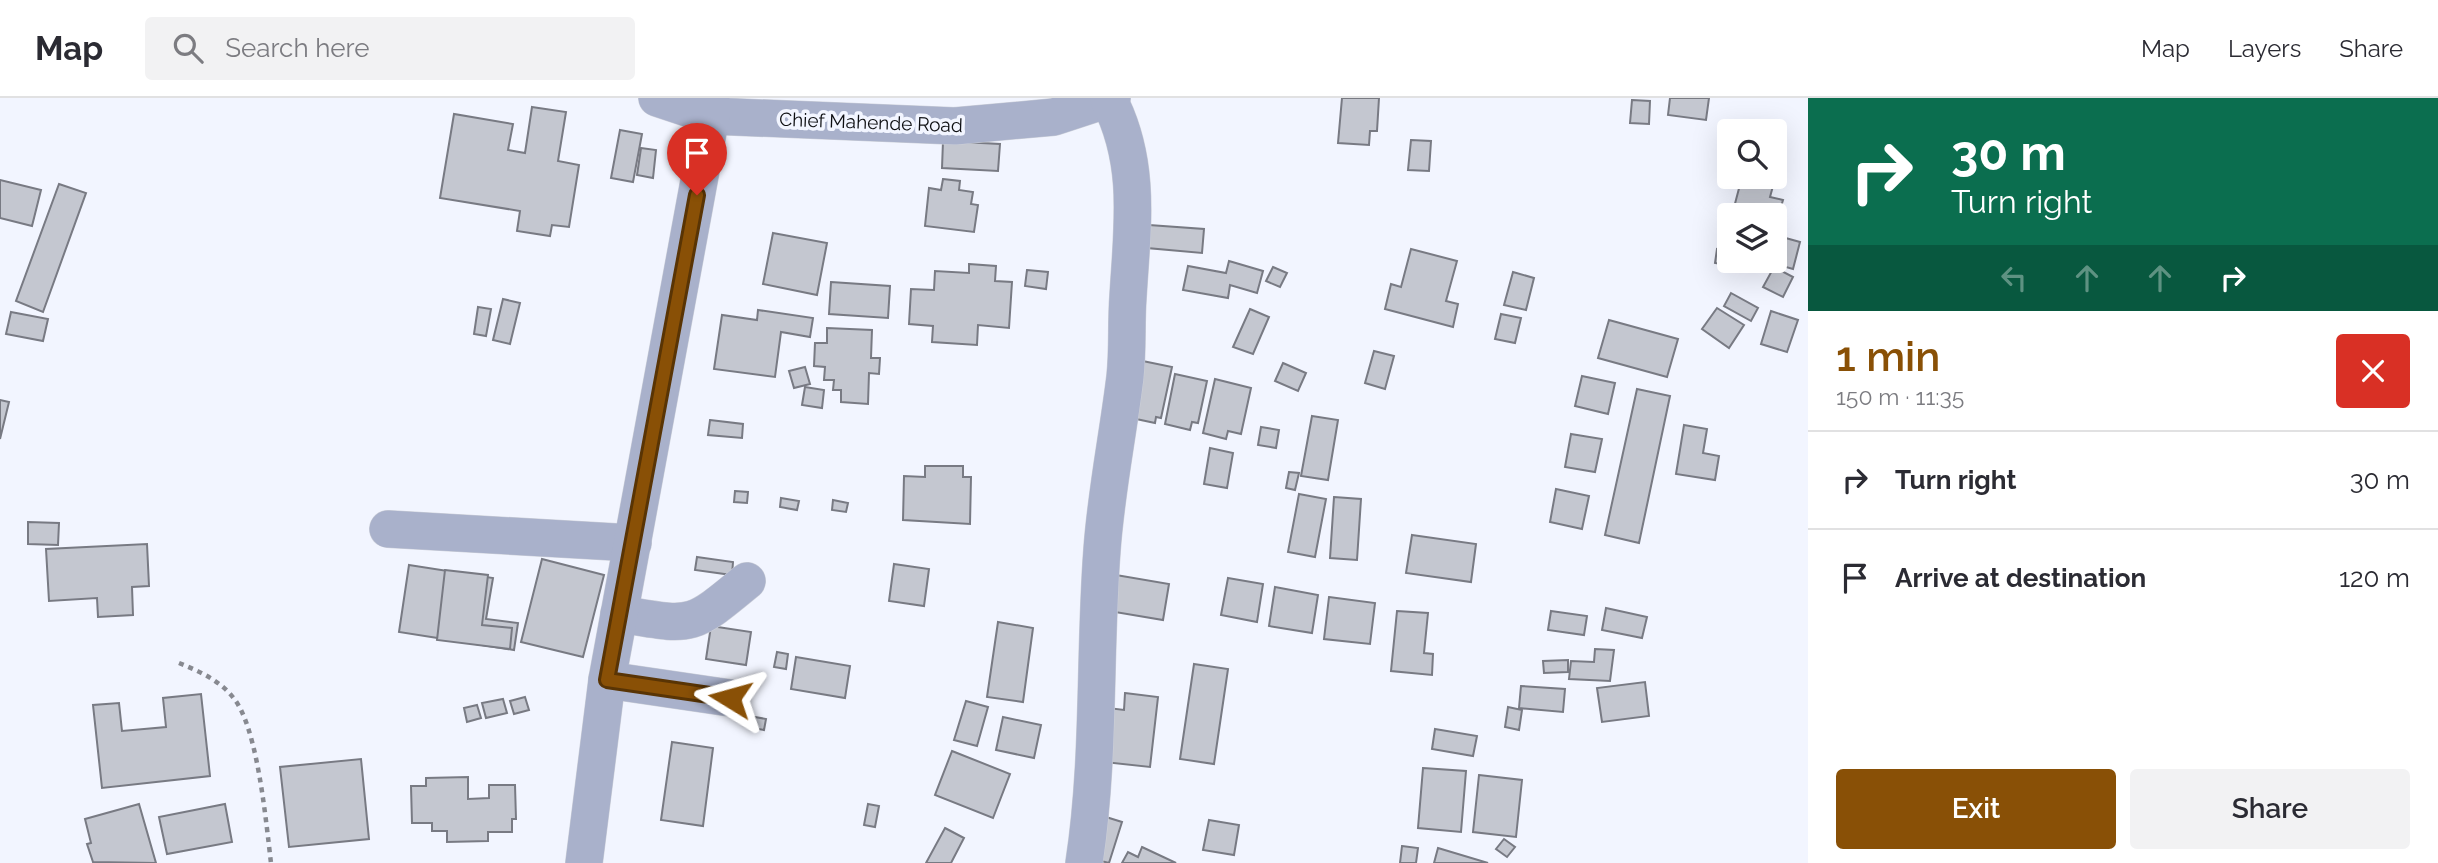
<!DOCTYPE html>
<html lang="en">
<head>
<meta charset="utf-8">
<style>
  :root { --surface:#fff; --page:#f2f2f3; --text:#2b2b33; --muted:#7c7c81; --line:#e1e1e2; --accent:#895006 }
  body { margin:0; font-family:Raleway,sans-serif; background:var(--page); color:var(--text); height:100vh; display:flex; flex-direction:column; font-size:26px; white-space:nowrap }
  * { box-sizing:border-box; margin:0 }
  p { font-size:23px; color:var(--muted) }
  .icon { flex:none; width:38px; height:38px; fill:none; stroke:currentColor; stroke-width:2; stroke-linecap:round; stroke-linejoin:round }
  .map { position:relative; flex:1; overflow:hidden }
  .drawer { display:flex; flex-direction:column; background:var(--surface); width:630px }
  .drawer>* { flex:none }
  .hud { background:#0b6e4f; color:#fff; overflow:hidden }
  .fabs { position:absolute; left:1717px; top:21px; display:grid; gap:14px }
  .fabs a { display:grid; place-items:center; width:70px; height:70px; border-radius:7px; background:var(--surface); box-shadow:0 7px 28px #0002; font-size:35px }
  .pin { position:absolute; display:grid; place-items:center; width:60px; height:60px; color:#fff; margin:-72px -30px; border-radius:50% 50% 50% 0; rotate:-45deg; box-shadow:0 0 7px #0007 }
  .pin .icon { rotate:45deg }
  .me { position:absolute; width:77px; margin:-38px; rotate:278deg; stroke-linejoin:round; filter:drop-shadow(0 0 5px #0008) }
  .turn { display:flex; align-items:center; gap:24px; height:147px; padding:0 28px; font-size:32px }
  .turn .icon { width:91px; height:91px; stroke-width:2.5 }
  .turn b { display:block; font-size:49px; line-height:60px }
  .lanes { display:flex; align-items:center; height:66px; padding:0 28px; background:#0003; justify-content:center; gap:35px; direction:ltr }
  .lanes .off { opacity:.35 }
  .round { display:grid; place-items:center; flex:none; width:74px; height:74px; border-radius:7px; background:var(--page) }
  .summary { display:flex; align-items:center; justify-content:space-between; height:119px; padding:0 28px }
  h1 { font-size:42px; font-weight:600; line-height:52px; color:var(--accent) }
  .cta { display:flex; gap:14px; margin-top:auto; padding:14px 28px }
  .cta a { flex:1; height:80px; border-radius:7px; background:var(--accent); color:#fff; font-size:28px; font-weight:600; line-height:80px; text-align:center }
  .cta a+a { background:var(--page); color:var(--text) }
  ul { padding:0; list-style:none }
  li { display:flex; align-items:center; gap:21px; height:98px; padding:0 28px; border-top:2px solid var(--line) }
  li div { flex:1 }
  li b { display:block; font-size:26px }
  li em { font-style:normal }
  header { display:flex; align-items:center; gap:42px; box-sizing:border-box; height:98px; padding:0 35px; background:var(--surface); border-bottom:2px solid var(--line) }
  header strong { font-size:33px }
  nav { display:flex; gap:38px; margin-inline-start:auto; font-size:24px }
  .search { width:490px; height:63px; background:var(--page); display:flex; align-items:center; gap:18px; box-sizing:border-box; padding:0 24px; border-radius:7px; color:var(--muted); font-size:26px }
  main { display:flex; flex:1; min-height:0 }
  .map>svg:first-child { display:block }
  .building { fill:#c4c7d0; stroke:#787a83; stroke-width:2 }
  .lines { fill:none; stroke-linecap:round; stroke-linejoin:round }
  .minor-casing { stroke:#cdd0d9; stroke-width:38 }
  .path { stroke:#878990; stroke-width:4.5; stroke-dasharray:5 5; stroke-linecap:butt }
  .minor { stroke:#a9b1cb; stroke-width:37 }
  .route-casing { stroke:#593404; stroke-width:18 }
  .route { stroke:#895006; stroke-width:12 }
  .labels { text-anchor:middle; stroke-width:7; stroke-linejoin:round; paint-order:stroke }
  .street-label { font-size:19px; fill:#0d0e11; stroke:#f2f5ff }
</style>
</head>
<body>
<header>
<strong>Map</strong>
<div class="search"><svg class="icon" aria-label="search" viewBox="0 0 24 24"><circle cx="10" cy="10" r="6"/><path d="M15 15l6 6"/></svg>Search here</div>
<nav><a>Map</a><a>Layers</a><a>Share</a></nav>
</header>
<main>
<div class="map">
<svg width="1808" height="765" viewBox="0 0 1808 765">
  <rect width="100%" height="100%" fill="#f2f5ff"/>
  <g class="building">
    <path d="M1342 0H1379L1377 33H1370L1369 47 1338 45Z"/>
    <path d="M1670 0H1709L1706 22 1668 17Z"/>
    <path d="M1632 2 1650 3 1649 26 1630 25Z"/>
    <path d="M532 9 566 14 558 63 579 67 569 129 552 127 550 138 517 133 520 113 440 100 454 16 513 26 508 52 525 55Z"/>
    <path d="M620 32 642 36 633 84 611 80Z"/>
    <path d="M1411 42 1431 43 1429 73 1408 72Z"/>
    <path d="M943 43 1000 46 998 73 942 70Z"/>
    <path d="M641 50 656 52 653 80 637 77Z"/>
    <path d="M1742 79 1773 88 1770 99 1783 102 1774 132V117H1732Z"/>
    <path d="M943 81 960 83 959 92 973 94 971 106 978 107 974 134 925 128 929 90 941 92Z"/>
    <path d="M0 82 41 92 32 128 0 120Z"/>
    <path d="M59 86 86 95 43 214 16 203Z"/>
    <path d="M1723 119 1729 120V138L1720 137Z"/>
    <path d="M1149 127 1204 131 1202 155 1147 150Z"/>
    <path d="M773 135 827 145 817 197 763 186Z"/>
    <path d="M1782 139 1800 144 1793 171 1775 166Z"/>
    <path d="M1411 151 1457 163 1446 203 1458 206 1453 229 1385 211 1391 186 1401 189Z"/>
    <path d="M1717 151 1729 153V163H1739L1738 169 1715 165Z"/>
    <path d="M1229 163 1263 173 1257 195 1230 187 1228 200 1183 192 1188 168 1226 175Z"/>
    <path d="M1756 163H1770L1766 172 1755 166Z"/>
    <path d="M969 166 996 168 995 183 1012 184 1009 230 978 227 977 247 932 244 933 228 909 226 911 191 934 192 935 173 969 175Z"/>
    <path d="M1273 169 1287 175 1280 189 1266 183Z"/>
    <path d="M1774 169 1793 179 1783 199 1763 189Z"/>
    <path d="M1027 172 1048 174 1046 191 1025 188Z"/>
    <path d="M1513 174 1534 180 1526 212 1504 207Z"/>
    <path d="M831 184 890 188 888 220 829 216Z"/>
    <path d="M1731 195 1758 210 1751 223 1724 208Z"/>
    <path d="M503 201 520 205 510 246 493 242Z"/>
    <path d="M478 209 491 211 486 238 474 236Z"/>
    <path d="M1717 210 1744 227 1729 250 1702 231Z"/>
    <path d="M1250 211 1269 219 1253 256 1233 249Z"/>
    <path d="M758 212 813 220 810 239 781 234 775 279 714 271 722 217 757 222Z"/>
    <path d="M1771 213 1798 222 1787 254 1761 246Z"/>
    <path d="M11 214 48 221 43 243 6 236Z"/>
    <path d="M1501 216 1521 220 1515 245 1495 241Z"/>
    <path d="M1609 222 1678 241 1667 279 1598 260Z"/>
    <path d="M827 230 872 232 871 260H880L879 276 869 275 868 306 841 304V292H833L834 282H824L825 269 814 268 815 245H827Z"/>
    <path d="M1374 253 1394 258 1385 291 1365 285Z"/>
    <path d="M1133 261 1172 269 1161 320 1156 319 1155 325 1122 318Z"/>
    <path d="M1283 265 1306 275 1298 293 1275 283Z"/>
    <path d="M805 269 810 286 794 290 789 273Z"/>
    <path d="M1175 276 1207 283 1198 325 1192 324 1190 332 1165 326Z"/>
    <path d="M1582 278 1615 285 1608 316 1575 308Z"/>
    <path d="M1215 281 1251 290 1241 336 1228 333 1226 341 1203 335Z"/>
    <path d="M805 289 824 292 822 310 802 307Z"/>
    <path d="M1637 291 1670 298 1639 445 1605 437Z"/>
    <path d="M0 302 9 304 0 341Z"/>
    <path d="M1312 318 1338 322 1328 382 1301 378Z"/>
    <path d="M710 322 743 326 742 340 708 337Z"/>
    <path d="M1684 327 1707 331 1703 355 1719 358 1715 382 1676 376Z"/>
    <path d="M1261 329 1279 332 1276 350 1258 347Z"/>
    <path d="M1571 336 1602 341 1595 374 1565 369Z"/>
    <path d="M1210 350 1233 355 1227 390 1204 386Z"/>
    <path d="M925 368H963V379H971L970 426 903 422 904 378 925 379Z"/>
    <path d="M1289 374 1299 375 1295 392 1286 390Z"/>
    <path d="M1556 391 1589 398 1582 431 1550 424Z"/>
    <path d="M735 393 748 394 747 405 734 404Z"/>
    <path d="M1299 396 1326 401 1315 459 1288 454Z"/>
    <path d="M1334 399 1361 401 1357 462 1330 460Z"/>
    <path d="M781 400 799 403 797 412 780 409Z"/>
    <path d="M833 402 848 405 846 414 832 412Z"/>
    <path d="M28 424 59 425 58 447 28 446Z"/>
    <path d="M1412 437 1476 446 1471 484 1406 475Z"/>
    <path d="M147 446 149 488 132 489 133 517 98 519 97 500 49 503 46 451Z"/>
    <path d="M697 459 733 464 732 477 695 472Z"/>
    <path d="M542 461 604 477 583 559 521 544Z"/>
    <path d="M894 466 929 471 924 508 889 503Z"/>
    <path d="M409 467 493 480 486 521 518 525 514 552 399 534Z"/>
    <path d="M445 472 488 477 482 527 512 530 510 551 437 542Z"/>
    <path d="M1116 477 1169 486 1163 522 1109 513Z"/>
    <path d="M1228 480 1263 486 1257 524 1221 517Z"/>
    <path d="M1275 489 1318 497 1312 535 1269 528Z"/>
    <path d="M1329 499 1375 505 1370 546 1324 541Z"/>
    <path d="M1606 510 1647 519 1642 540 1602 532Z"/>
    <path d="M1397 513 1428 515 1424 555 1433 556 1432 577 1391 573Z"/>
    <path d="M1551 513 1587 518 1584 537 1548 532Z"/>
    <path d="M998 524 1033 530 1023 604 987 599Z"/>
    <path d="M711 528 751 534 746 567 706 561Z"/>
    <path d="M1595 551 1614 552 1610 583 1569 581 1571 563 1594 564Z"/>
    <path d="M777 554 788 556 786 571 774 569Z"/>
    <path d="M796 559 850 568 845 600 791 591Z"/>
    <path d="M1568 562V574L1544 575 1543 563Z"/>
    <path d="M1194 566 1228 571 1214 666 1180 661Z"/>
    <path d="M1645 584 1649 618 1602 624 1597 590Z"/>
    <path d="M1521 588 1565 591 1563 614 1519 610Z"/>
    <path d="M1125 595 1158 599 1150 669 1095 663 1091 608 1124 612Z"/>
    <path d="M201 596 210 678 102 690 93 607 119 605 122 633 166 629 163 600Z"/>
    <path d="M525 599 529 612 514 616 510 603Z"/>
    <path d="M503 601 507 615 486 620 482 605Z"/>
    <path d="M966 603 988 609 977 648 954 642Z"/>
    <path d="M477 607 481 620 467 624 464 610Z"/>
    <path d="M1508 609 1522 612 1519 632 1505 629Z"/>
    <path d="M755 619 766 621 764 632 753 630Z"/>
    <path d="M1003 619 1041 627 1034 660 996 652Z"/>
    <path d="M1435 631 1477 638 1473 658 1432 651Z"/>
    <path d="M672 644 713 650 703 728 661 722Z"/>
    <path d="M952 653 1010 676 993 720 935 697Z"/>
    <path d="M361 661 369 741 289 749 280 669Z"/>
    <path d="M1423 670 1466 673 1461 734 1418 730Z"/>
    <path d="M1479 677 1522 682 1516 739 1473 734Z"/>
    <path d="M468 679V701L489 700V687H515L516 721H512V734H488V743L447 744V733H432V725H412L411 688H426V680Z"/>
    <path d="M139 706 156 765 93 764 87 746 91 745 85 721Z"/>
    <path d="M225 706 232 744 167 756 159 719Z"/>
    <path d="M868 706 879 708 875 729 864 727Z"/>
    <path d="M1106 719 1122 724 1109 765 1093 761Z"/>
    <path d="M1209 722 1239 727 1234 757 1203 752Z"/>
    <path d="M945 730 964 740 951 765H926Z"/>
    <path d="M1504 741 1515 749 1507 759 1496 751Z"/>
    <path d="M1402 748 1418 750 1416 765H1400Z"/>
    <path d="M1142 749 1176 765H1122L1128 754 1138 759Z"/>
    <path d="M1438 750 1488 765H1434Z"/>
  </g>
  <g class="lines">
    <g class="minor-casing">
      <g id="minor">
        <path d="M657 0 711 18 955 28 1054 19 1112 0"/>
        <path d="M388 431 633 445"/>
        <path d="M619 516C693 528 689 531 747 483"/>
        <path d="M607 582 730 600"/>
        <path d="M584 765 607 582 711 18V0"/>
        <path d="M1084 765C1100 661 1094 557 1102 452 1106 394 1118 337 1125 279 1128 252 1126 225 1128 199 1132 130 1142 66 1109 2"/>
      </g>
    </g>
    <path class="path" d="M179 565C204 575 229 587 241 612 259 649 266 723 271 765"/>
    <use href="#minor" class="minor"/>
  </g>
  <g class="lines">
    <g class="route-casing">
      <path id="route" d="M697 97 607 582 730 600"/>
    </g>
    <use href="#route" class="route"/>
  </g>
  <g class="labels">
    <g class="street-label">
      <text transform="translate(871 24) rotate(2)" y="7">Chief Mahende Road</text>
    </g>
  </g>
</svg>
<div class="fabs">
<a><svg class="icon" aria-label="search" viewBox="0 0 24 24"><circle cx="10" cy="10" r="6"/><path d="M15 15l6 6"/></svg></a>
<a><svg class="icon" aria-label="layers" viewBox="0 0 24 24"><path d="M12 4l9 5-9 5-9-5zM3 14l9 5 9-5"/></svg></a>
</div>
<div class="pin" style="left:697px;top:97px;background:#d93025"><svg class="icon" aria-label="arrive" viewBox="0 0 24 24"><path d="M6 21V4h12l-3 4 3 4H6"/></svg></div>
<svg class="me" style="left:730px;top:600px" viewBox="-20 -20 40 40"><path d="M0-17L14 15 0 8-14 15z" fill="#895006" stroke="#fff" stroke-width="4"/></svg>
</div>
<section class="drawer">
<div class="hud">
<div class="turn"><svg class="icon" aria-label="right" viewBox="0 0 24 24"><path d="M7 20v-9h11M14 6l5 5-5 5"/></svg><div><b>30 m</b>Turn right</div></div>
<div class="lanes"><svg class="icon off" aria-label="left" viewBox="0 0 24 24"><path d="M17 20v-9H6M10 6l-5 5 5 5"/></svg><svg class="icon off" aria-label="ahead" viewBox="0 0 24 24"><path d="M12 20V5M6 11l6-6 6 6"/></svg><svg class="icon off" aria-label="ahead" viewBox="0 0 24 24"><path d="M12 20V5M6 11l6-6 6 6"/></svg><svg class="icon" aria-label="right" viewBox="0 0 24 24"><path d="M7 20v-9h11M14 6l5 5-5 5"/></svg></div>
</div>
<div class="summary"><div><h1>1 min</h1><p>150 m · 11:35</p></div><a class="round" style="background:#d93025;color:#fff"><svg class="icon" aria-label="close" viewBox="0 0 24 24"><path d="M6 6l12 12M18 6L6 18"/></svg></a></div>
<ul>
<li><svg class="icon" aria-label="right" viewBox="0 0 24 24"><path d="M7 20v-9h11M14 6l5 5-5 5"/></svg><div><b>Turn right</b></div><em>30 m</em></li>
<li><svg class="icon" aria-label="arrive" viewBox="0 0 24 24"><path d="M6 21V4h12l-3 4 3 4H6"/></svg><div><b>Arrive at destination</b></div><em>120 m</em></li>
</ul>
<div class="cta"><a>Exit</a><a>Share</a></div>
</section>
</main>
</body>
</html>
